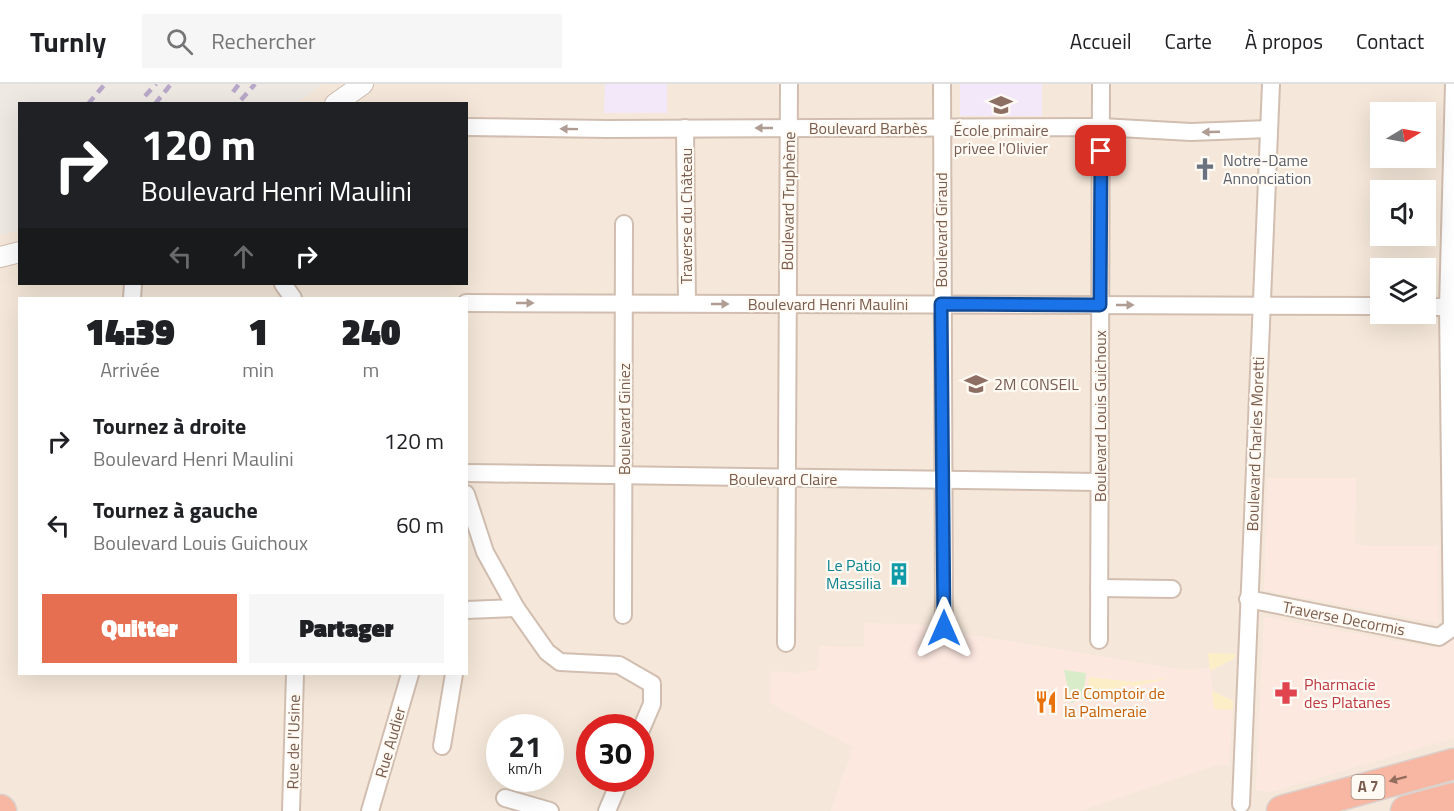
<!DOCTYPE html>
<html lang="fr">
<head>
<meta charset="utf-8">
<style>
  :root { --surface:#fff; --page:#f6f6f6; --text:#202124; --muted:#757577; --line:#e0e0e0; --accent:#e76f51 }
  body { margin:0; font-family:"Titillium Web",sans-serif; background:var(--page); color:var(--text); height:100vh; display:flex; flex-direction:column; font-size:22px; white-space:nowrap }
  * { box-sizing:border-box; margin:0 }
  p { font-size:20px; color:var(--muted) }
  .icon { flex:none; width:33px; height:33px; fill:none; stroke:currentColor; stroke-width:2; stroke-linecap:round; stroke-linejoin:round }
  .map { position:relative; flex:1; overflow:hidden }
  .panel { position:absolute; left:18px; top:213px; width:450px; height:378px; display:flex; flex-direction:column; background:var(--surface); border-radius:0px; box-shadow:0 6px 24px #0002 }
  .panel>* { flex:none }
  .guide { position:absolute; left:18px; top:18px; width:450px; height:183px; border-radius:0px; box-shadow:0 6px 24px #0002; background:#202124; color:#fff; overflow:hidden }
  .needle { width:39px; rotate:80deg }
  .buttons { position:absolute; left:1370px; top:18px; display:grid; gap:12px }
  .buttons a { display:grid; place-items:center; width:66px; height:66px; border-radius:0px; background:var(--surface); box-shadow:0 6px 24px #0002; font-size:30px }
  .speed { position:absolute; left:486px; top:630px; display:flex; gap:12px; font-size:30px; font-weight:700; text-align:center }
  .speed>* { display:grid; place-content:center; width:78px; height:78px; border-radius:50%; background:var(--surface); box-shadow:0 6px 24px #0002; line-height:1 }
  .speed small { font-size:15px; font-weight:400 }
  .speed .limit { border:9px solid #d22; background:#fff; color:#111 }
  .pin { position:absolute; display:grid; place-items:center; width:51px; height:51px; color:#fff; margin:-26px; border-radius:12px; box-shadow:0 3px 9px #0006 }
  .me { position:absolute; width:66px; margin:-33px; rotate:0deg; stroke-linejoin:round; filter:drop-shadow(0 0 4px #0008) }
  .turn { display:flex; align-items:center; gap:21px; height:126px; padding:0 24px; font-size:27px }
  .turn .icon { width:78px; height:78px; stroke-width:2.5 }
  .turn b { display:block; font-size:42px; line-height:51px }
  .lanes { display:flex; align-items:center; height:57px; padding:0 24px; background:#0003; justify-content:center; gap:30px; direction:ltr }
  .lanes .off { opacity:.35 }
  .eta { display:flex; justify-content:space-evenly; align-items:center; height:102px; text-align:center }
  .eta b { font-size:36px; font-weight:800; line-height:42px }
  .action { display:flex; gap:12px; margin-top:auto; padding:12px 24px }
  .action a { flex:1; height:69px; border-radius:0px; background:var(--accent); color:#fff; font-size:24px; font-weight:800; line-height:69px; text-align:center }
  .action a+a { background:var(--page); color:var(--text) }
  ul { padding:0; list-style:none }
  li { display:flex; align-items:center; gap:18px; height:84px; padding:0 24px }
  li div { flex:1 }
  li b { display:block; font-size:22px }
  li em { font-style:normal }
  header { display:flex; align-items:center; gap:36px; box-sizing:border-box; height:84px; padding:0 30px; background:var(--surface); border-bottom:2px solid var(--line) }
  header strong { font-size:28px }
  nav { display:flex; gap:33px; margin-inline-start:auto; font-size:21px }
  .search { width:420px; height:54px; background:var(--page); display:flex; align-items:center; gap:15px; box-sizing:border-box; padding:0 21px; border-radius:0px; color:var(--muted); font-size:22px }
  .map>svg:first-child { display:block }
  .residential { fill:#f5e8da; fill-rule:evenodd }
  .commercial { fill:#fde8e0 }
  .industrial { fill:#efe9e4 }
  .education { fill:#f3e8fa }
  .green { fill:#d8ecc9 }
  .sand { fill:#fcefc7 }
  .lines { fill:none; stroke-linecap:round; stroke-linejoin:round }
  .minor-casing { stroke:#d1beb0; stroke-width:20 }
  .tertiary-casing { stroke:#d1beb0; stroke-width:22 }
  .motorway-casing { stroke:#dad1cd; stroke-width:33 }
  .minor { stroke:#fff; stroke-width:16 }
  .tertiary { stroke:#fff; stroke-width:20 }
  .motorway { stroke:#f7b7a3; stroke-width:30 }
  .rail { stroke:#b9a8c9; stroke-width:4.5; stroke-dasharray:9 6; stroke-linecap:butt }
  .oneway { fill:#af9d94 }
  .oneway2 { fill:#936e5e }
  .route-casing { stroke:#114b97; stroke-width:15 }
  .route { stroke:#1a73e8; stroke-width:10 }
  .labels { text-anchor:middle; stroke-width:4.5; stroke-linejoin:round; paint-order:stroke }
  .shield { fill:#fffaf3; stroke:#a28b7f; stroke-width:1.5 }
  .shield-label { font-size:15px; font-weight:bold; fill:#7a5c4d }
  .street-label { font-size:16px; fill:#7a5c4d; stroke:#fffaf3 }
  .education-label { font-size:16px; fill:#785e54; stroke:#fffaf3 }
  .worship-label { font-size:16px; fill:#5b616d; stroke:#fffaf3; text-anchor:start }
  .culture-label { font-size:16px; fill:#0d838f; stroke:#fffaf3; text-anchor:end }
  .health-label { font-size:16px; fill:#be3a42; stroke:#fffaf3; text-anchor:start }
  .food-label { font-size:16px; fill:#c56008; stroke:#fffaf3; text-anchor:start }
</style>
</head>
<body>
<header>
<strong>Turnly</strong>
<div class="search"><svg class="icon" aria-label="search" viewBox="0 0 24 24"><circle cx="10" cy="10" r="6"/><path d="M15 15l6 6"/></svg>Rechercher</div>
<nav><a>Accueil</a><a>Carte</a><a>À propos</a><a>Contact</a></nav>
</header>
<div class="map">
<svg width="1454" height="727" viewBox="0 0 1454 727">
  <rect width="100%" height="100%" fill="#fdf6ec"/>
  <path class="residential" d="M0 0H1454V727H0ZM20 20H466V200H20ZM1380 28H1425V74H1380ZM1380 106H1425V152H1380ZM1380 184H1425V230H1380ZM20 214H466V590H20ZM500 644H550V694H500ZM590 644H640V694H590Z"/>
  <g class="commercial">
    <path d="M1268 394H1356L1355 458 1364 462H1438V539L1264 506Z"/>
    <path d="M1264 533 1433 564 1454 555V654L1271 708 1256 706Z"/>
    <path d="M864 539 932 541 933 545 1185 586 1210 584 1213 607 1233 617 1229 681H1217L1080 727H831L853 663 770 619 771 587 799 589 818 585 820 562 864 563Z"/>
  </g>
  <path class="industrial" d="M0 0H323L297 19 20 20 19 146 0 151Z"/>
  <g class="education">
    <path d="M605 0H667V29H604Z"/>
    <rect x="960" y="0" width="82" height="32"/>
  </g>
  <path class="green" d="M1064 586 1086 589 1083 615 1071 619Z"/>
  <g class="sand">
    <path d="M1208 569 1235 570V574L1210 587Z"/>
    <path d="M1089 593 1132 598 1170 594 1132 603 1131 600 1087 614Z"/>
    <path d="M1212 607 1233 617V626L1214 625Z"/>
  </g>
  <g class="lines">
    <g class="minor-casing">
      <g id="minor">
        <path d="M942 0 944 544"/>
        <path d="M466 43 607 45 1101 43 1191 48 1269 45"/>
        <path d="M685 44 687 219"/>
        <path d="M283 200 293 214"/>
        <path d="M132 214 133 200"/>
        <path d="M466 219 1380 222"/>
        <path d="M1425 223H1454"/>
        <path d="M466 389 1099 398"/>
        <path d="M466 410 485 468 516 524 547 568 560 578 619 581 652 600V620L640 648"/>
        <path d="M1099 504 1172 505"/>
        <path d="M1248 515 1439 553 1452 544 1448 223 1454 0"/>
        <path d="M466 526 516 524"/>
        <path d="M623 531 624 140"/>
        <path d="M1099 556 1101 0"/>
        <path d="M786 559 789 0"/>
        <path d="M442 662 454 590"/>
        <path d="M505 714 550 727"/>
        <path d="M1241 720 1271 0"/>
        <path d="M291 727 295 590"/>
        <path d="M370 727 410 590"/>
        <path d="M607 727 621 694"/>
      </g>
    </g>
    <g class="tertiary-casing">
      <g id="tertiary">
        <path d="M335 20 363 0"/>
        <path d="M0 173 20 168"/>
      </g>
    </g>
    <g class="motorway-casing">
      <g id="motorway">
        <path d="M0 726 1 727"/>
        <path d="M1282 727 1454 680"/>
        <path d="M1406 727 1454 714"/>
      </g>
    </g>
    <use href="#minor" class="minor"/>
    <use href="#tertiary" class="tertiary"/>
    <use href="#motorway" class="motorway"/>
    <g class="rail">
      <path d="M233 8 239 0"/>
      <path d="M145 12 156 0"/>
      <path d="M241 16 255 0"/>
      <path d="M88 20 105 0"/>
      <path d="M155 20 171 0"/>
    </g>
  </g>
  <defs><path id="oneway-solid" d="M-6-.8H1V-3.2L6.5 0L1 3.2V.8H-6Z" transform="scale(1.5)"/></defs>
  <g class="oneway">
    <use href="#oneway-solid" transform="translate(764 44) rotate(180)"/>
    <use href="#oneway-solid" transform="translate(569 45) rotate(-179)"/>
    <use href="#oneway-solid" transform="translate(1211 48) rotate(178)"/>
    <use href="#oneway-solid" transform="translate(525 219)"/>
    <use href="#oneway-solid" transform="translate(720 220)"/>
    <use href="#oneway-solid" transform="translate(1125 221)"/>
  </g>
  <use class="oneway2" href="#oneway-solid" transform="translate(1398 695) rotate(165)"/>
  <g class="lines">
    <g class="route-casing">
      <path id="route" d="M944 544 941 220 1100 221 1101 67"/>
    </g>
    <use href="#route" class="route"/>
  </g>
  <defs>
    <g id="school-bare" transform="scale(1.8)"><path d="M0-5L7-2L0 1L-7-2ZM-4 1L0 2.5L4 1V4Q0 6-4 4Z" fill="#8d6e63" stroke="#fffaf3" stroke-width="2.5" paint-order="stroke"/></g>
    <g id="church-bare" transform="scale(1.8)"><path d="M-1.2-6h2.4v3.5h3.3v2.4h-3.3V6h-2.4V-.1h-3.3v-2.4h3.3Z" fill="#6b7280" stroke="#fffaf3" stroke-width="2.5" paint-order="stroke"/></g>
    <g id="university-bare" transform="scale(1.8)"><path d="M0-5L7-2L0 1L-7-2ZM-4 1L0 2.5L4 1V4Q0 6-4 4Z" fill="#8d6e63" stroke="#fffaf3" stroke-width="2.5" paint-order="stroke"/></g>
    <g id="building-bare" transform="scale(1.8)"><path d="M-4-6H4V6H1V3H-1V6H-4ZM-2.5-4.3h1.7v1.8h-1.7ZM.8-4.3h1.7v1.8H.8ZM-2.5-1h1.7V.8h-1.7ZM.8-1h1.7V.8H.8Z" fill="#0f9aa8" stroke="#fffaf3" stroke-width="2.5" paint-order="stroke"/></g>
    <g id="pharmacy-bare" transform="scale(1.8)"><path d="M-2-6h4v4h4v4h-4v4h-4v-4h-4v-4h4Z" fill="#e0444e" stroke="#fffaf3" stroke-width="2.5" paint-order="stroke"/></g>
    <g id="restaurant-bare" transform="scale(1.8)"><path d="M-5-6h1v4h1v-4h1v4h1v-4h1v5L-1.5 .5V6h-2V.5L-5-1ZM5-6V6H3V1.5H1.5Q1.5-4 5-6Z" fill="#e8710a" stroke="#fffaf3" stroke-width="2.5" paint-order="stroke"/></g>
  </defs>
  <g fill-rule="evenodd">
    <use href="#school-bare" x="1001" y="21"/>
    <use href="#church-bare" x="1205" y="85"/>
    <use href="#university-bare" x="976" y="300"/>
    <use href="#building-bare" x="899" y="490"/>
    <use href="#pharmacy-bare" x="1286" y="609"/>
    <use href="#restaurant-bare" x="1046" y="618"/>
  </g>
  <g class="labels">
    <rect class="shield" x="1351.5" y="691" width="33" height="24" rx="4.5"/>
    <g class="shield-label">
      <text x="1368" y="708">A 7</text>
    </g>
    <g class="street-label">
      <text x="868" y="50">Boulevard Barbès</text>
      <text transform="translate(788 117) rotate(-89)" y="6">Boulevard Truphème</text>
      <text transform="translate(686 132) rotate(-90)" y="6">Traverse du Château</text>
      <text transform="translate(941 146) rotate(-90)" y="6">Boulevard Giraud</text>
      <text x="828" y="226">Boulevard Henri Maulini</text>
      <text transform="translate(1100 332) rotate(-90)" y="6">Boulevard Louis Guichoux</text>
      <text transform="translate(624 335) rotate(-90)" y="6">Boulevard Giniez</text>
      <text transform="translate(1255 360) rotate(-88)" y="6">Boulevard Charles Moretti</text>
      <text x="783" y="401">Boulevard Claire</text>
      <text transform="translate(1344 534) rotate(11)" y="6">Traverse Decormis</text>
      <text transform="translate(293 658) rotate(-89)" y="6">Rue de l'Usine</text>
      <text transform="translate(390 658) rotate(-74)" y="6">Rue Audier</text>
    </g>
    <g class="education-label">
      <text x="1001" y="52">École primaire<tspan x="1001" dy="18">privee l'Olivier</tspan></text>
      <text x="994" y="306" text-anchor="start">2M CONSEIL</text>
    </g>
    <g class="worship-label">
      <text x="1223" y="82">Notre-Dame<tspan x="1223" dy="18">Annonciation</tspan></text>
    </g>
    <g class="culture-label">
      <text x="881" y="487">Le Patio<tspan x="881" dy="18">Massilia</tspan></text>
    </g>
    <g class="health-label">
      <text x="1304" y="606">Pharmacie<tspan x="1304" dy="18">des Platanes</tspan></text>
    </g>
    <g class="food-label">
      <text x="1064" y="615">Le Comptoir de<tspan x="1064" dy="18">la Palmeraie</tspan></text>
    </g>
  </g>
</svg>
<div class="buttons">
<a><svg class="needle" viewBox="-14 -14 28 28"><path d="M0-13l5 13h-10z" fill="#e53935"/><path d="M0 13l5-13h-10z" fill="#757577"/></svg></a>
<a><svg class="icon" aria-label="sound" viewBox="0 0 24 24"><path d="M4 9h4l5-4v14l-5-4H4zM17 9q2 3 0 6"/></svg></a>
<a><svg class="icon" aria-label="layers" viewBox="0 0 24 24"><path d="M12 4l9 5-9 5-9-5zM3 14l9 5 9-5"/></svg></a>
</div>
<div class="speed"><div>21<small>km/h</small></div><div class="limit">30</div></div>
<div class="pin" style="left:1101px;top:67px;background:#d93025"><svg class="icon" aria-label="arrive" viewBox="0 0 24 24"><path d="M6 21V4h12l-3 4 3 4H6"/></svg></div>
<svg class="me" style="left:944px;top:544px" viewBox="-20 -20 40 40"><path d="M0-17L14 15 0 8-14 15z" fill="#1a73e8" stroke="#fff" stroke-width="4"/></svg>
<div class="guide">
<div class="turn"><svg class="icon" aria-label="right" viewBox="0 0 24 24"><path d="M7 20v-9h11M14 6l5 5-5 5"/></svg><div><b>120 m</b>Boulevard Henri Maulini</div></div>
<div class="lanes"><svg class="icon off" aria-label="left" viewBox="0 0 24 24"><path d="M17 20v-9H6M10 6l-5 5 5 5"/></svg><svg class="icon off" aria-label="ahead" viewBox="0 0 24 24"><path d="M12 20V5M6 11l6-6 6 6"/></svg><svg class="icon" aria-label="right" viewBox="0 0 24 24"><path d="M7 20v-9h11M14 6l5 5-5 5"/></svg></div>
</div>
<section class="panel">
<div class="eta">
<div><b>14:39</b><p>Arrivée</p></div>
<div><b>1</b><p>min</p></div>
<div><b>240</b><p>m</p></div>
</div>
<ul>
<li><svg class="icon" aria-label="right" viewBox="0 0 24 24"><path d="M7 20v-9h11M14 6l5 5-5 5"/></svg><div><b>Tournez à droite</b><p>Boulevard Henri Maulini</p></div><em>120 m</em></li>
<li><svg class="icon" aria-label="left" viewBox="0 0 24 24"><path d="M17 20v-9H6M10 6l-5 5 5 5"/></svg><div><b>Tournez à gauche</b><p>Boulevard Louis Guichoux</p></div><em>60 m</em></li>
</ul>
<div class="action"><a>Quitter</a><a>Partager</a></div>
</section>
</div>
</body>
</html>
